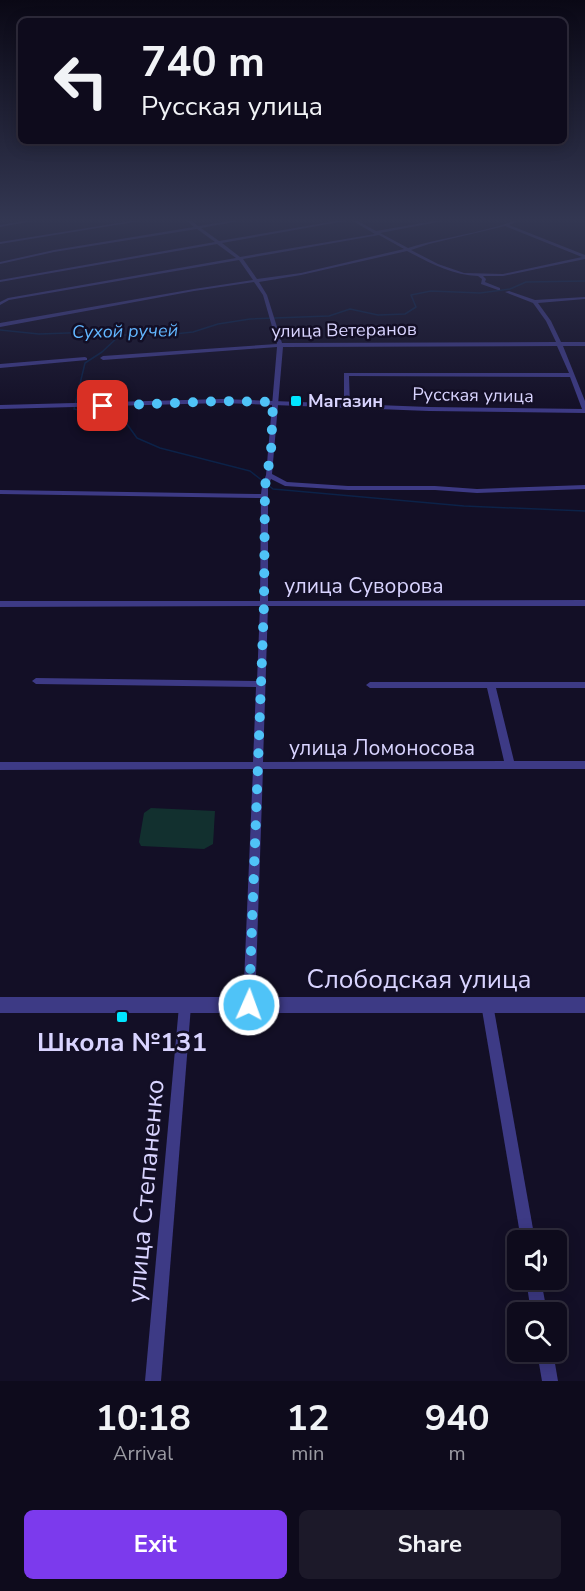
<!DOCTYPE html>
<html lang="en">
<head>
<meta charset="utf-8">
<style>
  :root { --surface:#0e0b1c; --page:#1c1929; --text:#f1f3f6; --muted:#9b9ba3; --line:#2e2b3b; --accent:#7c3aed }
  body { margin:0; font-family:"Nunito Sans",sans-serif; background:var(--page); color:var(--text); height:100vh; display:flex; flex-direction:column; font-size:22px; white-space:nowrap }
  * { box-sizing:border-box; margin:0 }
  p { font-size:20px; color:var(--muted) }
  .icon { flex:none; width:33px; height:33px; fill:none; stroke:currentColor; stroke-width:2; stroke-linecap:round; stroke-linejoin:round }
  .map { position:relative; height:1381px; overflow:hidden }
  .sheet { display:flex; flex-direction:column; background:var(--surface); flex:1 }
  .sheet>* { flex:none }
  .banner { position:absolute; left:18px; top:18px; width:549px; height:126px; border-radius:9px; box-shadow:0 3px 15px #0003,0 0 0 2px var(--line); background:#0e0b1c; color:var(--text); overflow:hidden }
  .fabs { position:absolute; left:507px; top:1230px; display:grid; gap:12px }
  .fabs a { display:grid; place-items:center; width:60px; height:60px; border-radius:9px; background:var(--surface); box-shadow:0 3px 15px #0003,0 0 0 2px var(--line); font-size:30px }
  .pin { position:absolute; display:grid; place-items:center; width:51px; height:51px; color:#fff; margin:-26px; border-radius:12px; box-shadow:0 3px 9px #0006 }
  .me { position:absolute; width:66px; margin:-33px; rotate:2deg; stroke-linejoin:round; filter:drop-shadow(0 0 4px #0008) }
  .turn { display:flex; align-items:center; gap:21px; height:126px; padding:0 24px; font-size:27px }
  .turn .icon { width:78px; height:78px; stroke-width:2.5 }
  .turn b { display:block; font-size:42px; line-height:51px }
  .eta { display:flex; justify-content:space-evenly; align-items:center; height:102px; text-align:center }
  .eta b { font-size:36px; font-weight:700; line-height:42px }
  .action { display:flex; gap:12px; margin-top:auto; padding:12px 24px }
  .action a { flex:1; height:69px; border-radius:9px; background:var(--accent); color:#fff; font-size:24px; font-weight:700; line-height:69px; text-align:center }
  .action a+a { background:var(--page); color:var(--text) }
  .map>svg:first-child { display:block }
  .green { fill:#12302f }
  .lines { fill:none; stroke-linecap:round; stroke-linejoin:round }
  .stream { stroke:#0c2248; stroke-width:1.5 }
  .minor { fill:#3d3a85; fill-rule:evenodd }
  .tertiary { fill:#3d3a85; fill-rule:evenodd }
  .route { stroke:#4fc3f7; stroke-width:10; stroke-dasharray:0 18 }
  .poi-dot { fill:#00e5ff; stroke:#130f26; stroke-width:2 }
  .labels { text-anchor:middle; stroke-width:5; stroke-linejoin:round; paint-order:stroke }
  .far-street-label { font-size:18px; fill:#d9d4ff; stroke:#130f26 }
  .far-water-label { font-size:18px; font-style:italic; fill:#62b6ff; stroke:#130f26 }
  .far-poi-label { font-size:18px; font-weight:bold; fill:#d9d4ff; stroke:#130f26; text-anchor:start }
  .street-label { font-size:21px; fill:#d9d4ff; stroke:#130f26 }
  .near-street-label { font-size:26px; fill:#d9d4ff; stroke:#130f26 }
  .near-poi-label { font-size:26px; font-weight:bold; fill:#d9d4ff; stroke:#130f26 }
</style>
</head>
<body>
<div class="map">
<svg width="585" height="1381" viewBox="0 0 585 1381">
  <rect width="100%" height="100%" fill="#130f26"/>
  <path class="green" d="M151 808 215 811 213 844 204 849 141 846 139 842 144 813Z"/>
  <g class="lines">
    <g class="stream">
      <path d="M0 330 39 334 97 332 120 335H165L193 332 218 324 250 319 329 316 350 309 378 315 405 314 416 307 411 295 431 291 480 293 510 289 526 282 585 281"/>
      <path d="M120 335 102 352 85 363 74 409 124 420 137 438 160 448 250 471 273 489 464 506 585 511"/>
    </g>
    <g class="minor">
      <path d="M24 221H33L0 227V225Z"/>
      <path d="M131 221H140L0 244V242Z"/>
      <path d="M187 221H192L198 226 230 221H239L201 228 219 241 336 221H345L222 243 240 257 375 234 353 221H358L376 231 434 221H443L380 233 408 248C437 239 467 235 495 227 503 225 510 221 518 221L509 225 585 255V259L503 276H483L486 279 485 282 500 288V290H498L481 284 482 279 478 276C452 275 430 263 407 251L301 275 259 282 267 295 282 343 556 342 546 321 533 303 505 292 509 291 535 300 585 297V299L538 303 551 321 561 342H585V346H563L585 401V411L582 409 570 377 349 376 350 406 347 408 344 406V373H569L557 346 283 347 272 474 287 482 348 486H435L477 489 585 485V489L477 493 435 490H348L285 486 271 479 268 486V601L585 600V606H268L263 762 504 761 487 688H370L366 685 370 682H585V688H496L514 761H585V769H263L255 1005 253 1009 249 1011 245 1009 243 1005 253 769 0 770V762H253L256 687 36 684 32 681 36 678 257 681 260 606 0 607V601H260L261 498 0 494V490L261 494 262 486 266 475 277 347 103 360 100 358 103 356 277 344 263 295 254 282 194 291 0 327V323L194 289 253 280 239 260 9 300 0 305V302L8 298 236 258 217 244 0 282V280L215 242 197 229 54 252 0 264V262L54 250 194 227ZM505 226 582 257 503 274 464 273 438 264 411 250 429 244ZM379 235 404 249 301 273 257 279 243 259Z"/>
      <path d="M85 357 87 358V360L0 368V364Z"/>
      <path d="M487 998 491 1000 493 1004 535 1240H521L481 1004 483 1000Z"/>
      <path d="M185 1000 189 1002 191 1006 161 1381H145L179 1006 181 1002Z"/>
      <path d="M526 1280H541L547 1312H531Z"/>
      <path d="M537 1352H553L558 1381H542Z"/>
    </g>
    <g class="tertiary">
      <path d="M222 399 429 407 585 409V413L429 411 222 403 0 409V405Z"/>
      <rect x="0" y="997" width="585" height="16"/>
    </g>
  </g>
  <linearGradient id="sky" x2="0" y2="1"><stop stop-color="#0a0815"/><stop offset="0.53" stop-color="#333752"/><stop offset="1" stop-color="#333752" stop-opacity="0"/></linearGradient>
  <rect width="585" height="414" fill="url(#sky)"/>
  <g class="lines">
    <path class="route" d="M103 406 222 401 273 402 271 452 265 486 264 604 249 1005"/>
  </g>
  <g class="poi-dot">
    <rect x="290" y="395" width="12" height="12" rx="3"/>
    <rect x="116" y="1011" width="12" height="12" rx="3"/>
  </g>
  <g class="labels">
    <g class="far-street-label">
      <text transform="translate(344 330) rotate(-1)" y="6">улица Ветеранов</text>
      <text transform="translate(473 395) rotate(1)" y="6">Русская улица</text>
    </g>
    <g class="far-water-label">
      <text transform="translate(125 331) rotate(-1)" y="6">Сухой ручей</text>
    </g>
    <g class="far-poi-label">
      <text x="308" y="407">Магазин</text>
    </g>
    <g class="street-label">
      <text x="364" y="593">улица Суворова</text>
      <text x="382" y="755">улица Ломоносова</text>
    </g>
    <g class="near-street-label">
      <text x="419" y="988">Слободская улица</text>
      <text transform="translate(145 1191) rotate(-85)" y="9">улица Степаненко</text>
    </g>
    <g class="near-poi-label">
      <text x="122" y="1051">Школа №131</text>
    </g>
  </g>
</svg>
<div class="fabs">
<a><svg class="icon" aria-label="sound" viewBox="0 0 24 24"><path d="M4 9h4l5-4v14l-5-4H4zM17 9q2 3 0 6"/></svg></a>
<a><svg class="icon" aria-label="search" viewBox="0 0 24 24"><circle cx="10" cy="10" r="6"/><path d="M15 15l6 6"/></svg></a>
</div>
<div class="pin" style="left:103px;top:406px;background:#d93025"><svg class="icon" aria-label="arrive" viewBox="0 0 24 24"><path d="M6 21V4h12l-3 4 3 4H6"/></svg></div>
<svg class="me" style="left:249px;top:1005px" viewBox="-20 -20 40 40"><circle r="17" fill="#4fc3f7" stroke="#fff" stroke-width="3"/><path d="M0-11L8 9 0 5-8 9z" fill="#fff"/></svg>
<div class="banner">
<div class="turn"><svg class="icon" aria-label="left" viewBox="0 0 24 24"><path d="M17 20v-9H6M10 6l-5 5 5 5"/></svg><div><b>740 m</b>Русская улица</div></div>
</div>
</div>
<section class="sheet">
<div class="eta">
<div><b>10:18</b><p>Arrival</p></div>
<div><b>12</b><p>min</p></div>
<div><b>940</b><p>m</p></div>
</div>
<div class="action"><a>Exit</a><a>Share</a></div>
</section>
</body>
</html>
